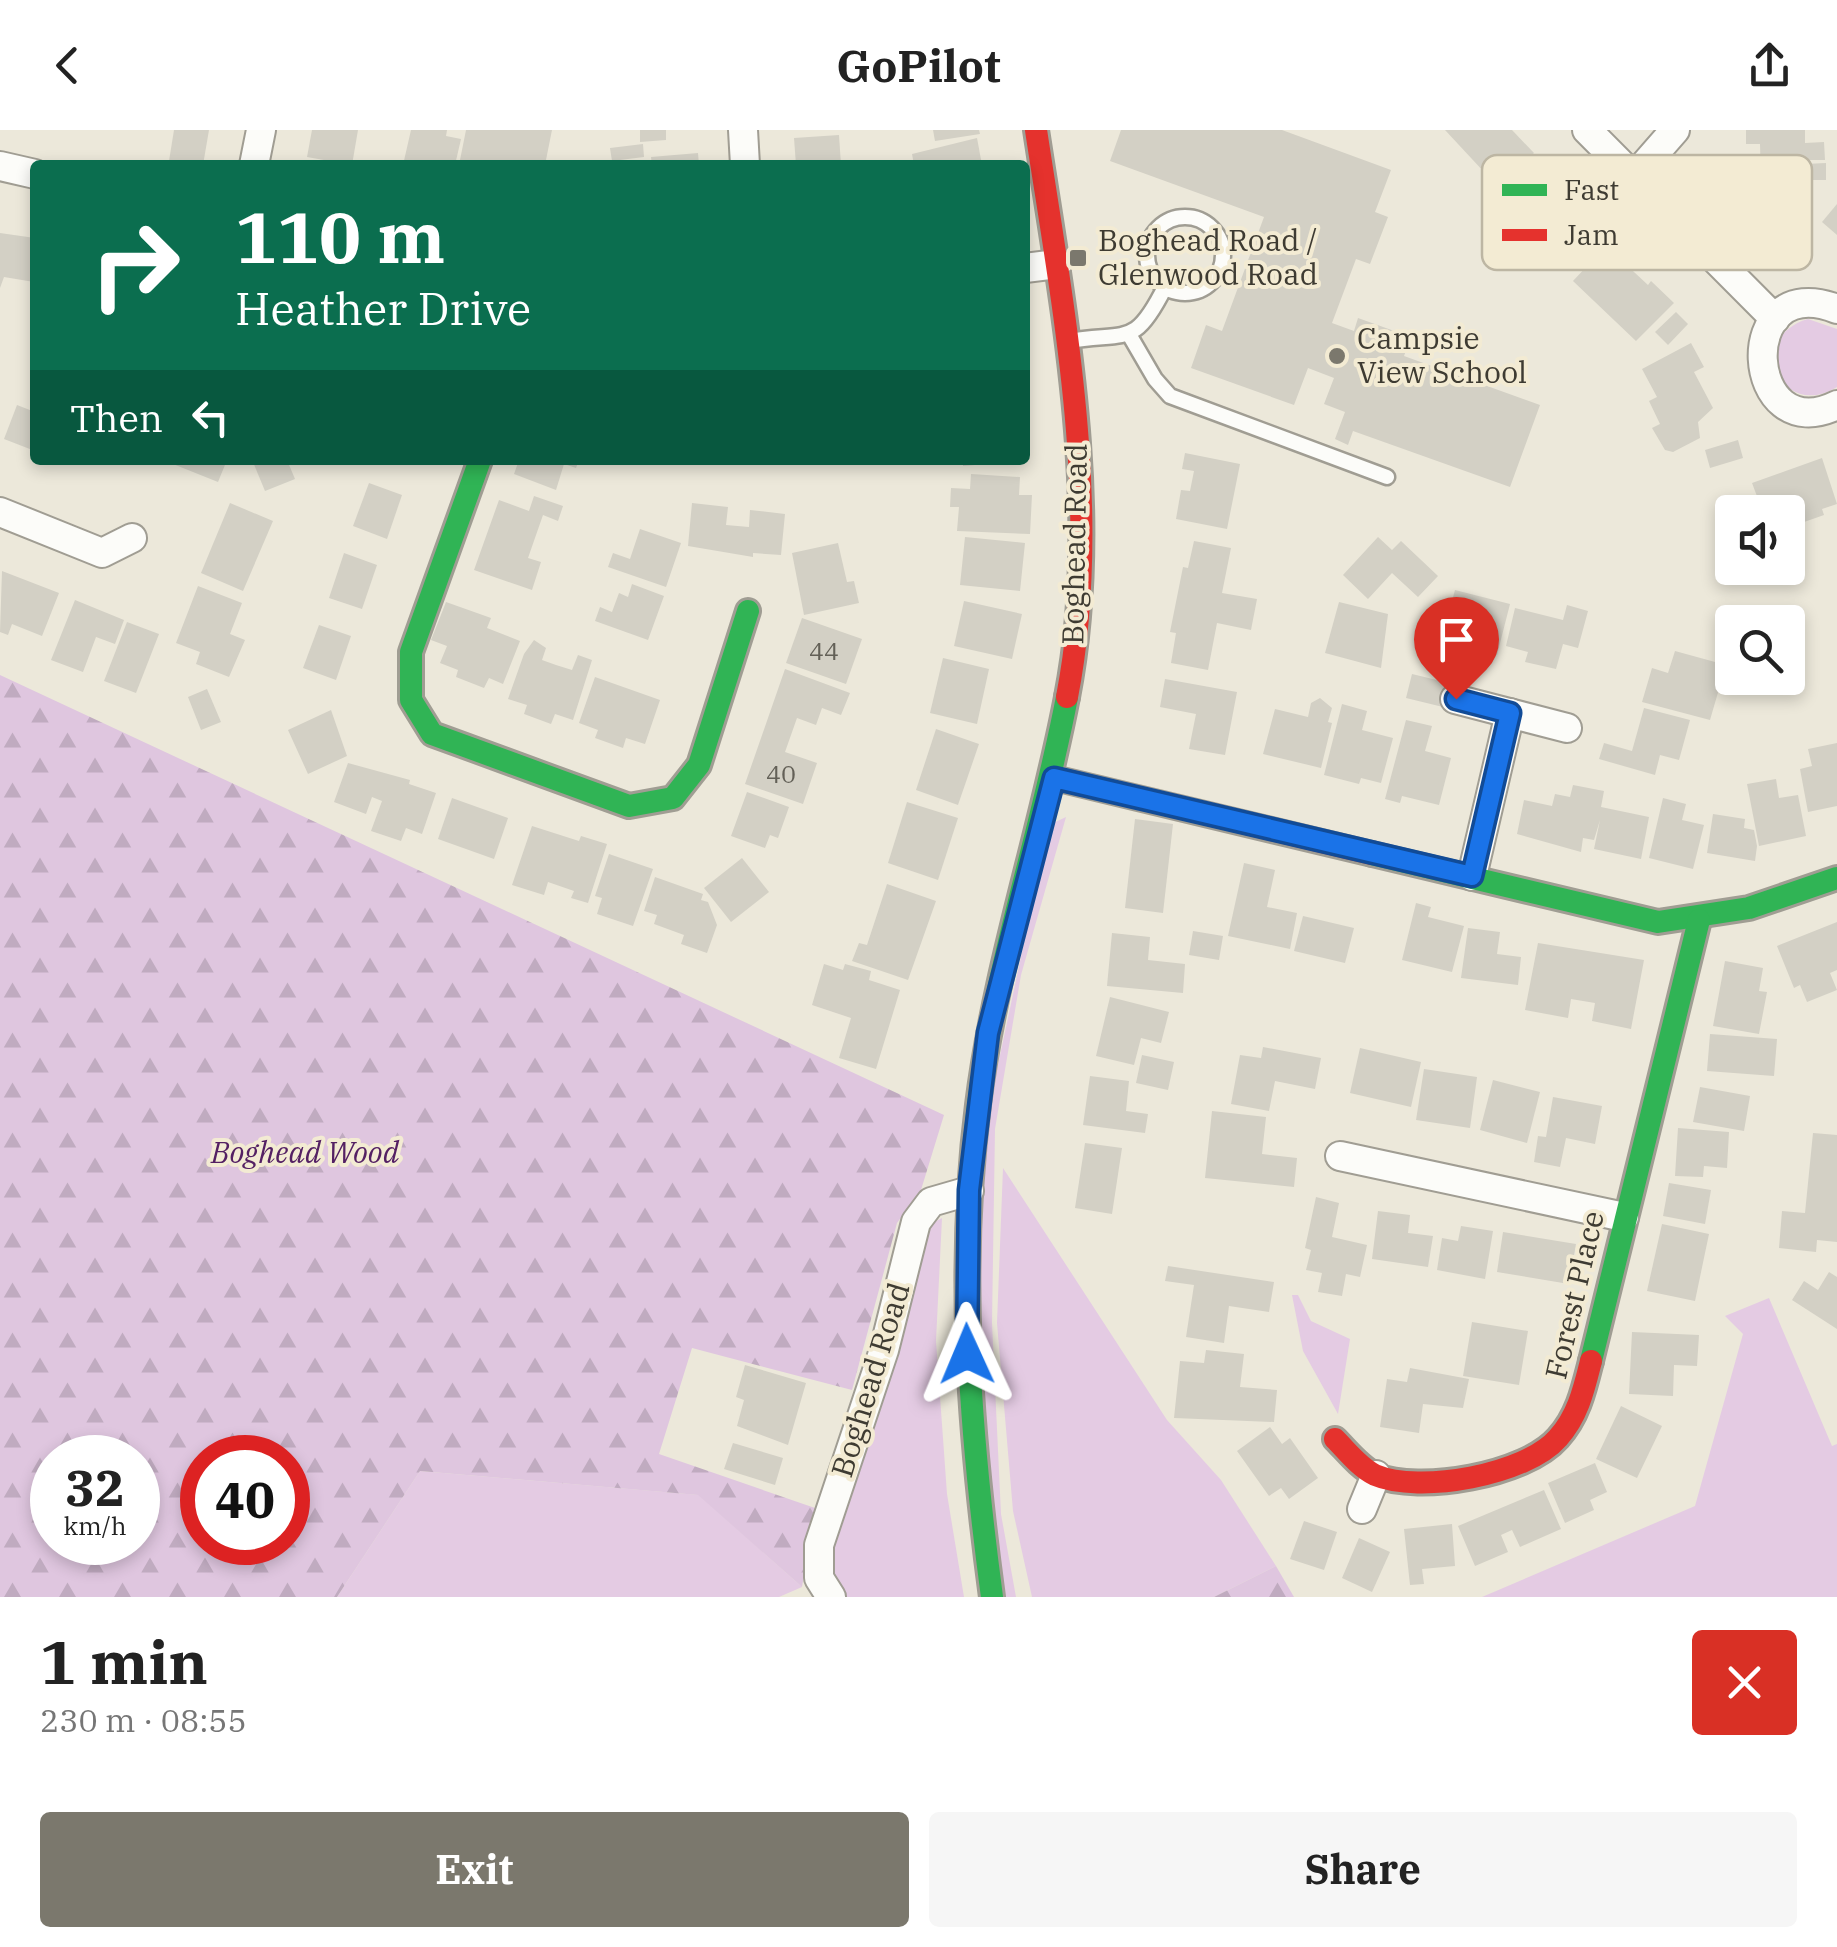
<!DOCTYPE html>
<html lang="en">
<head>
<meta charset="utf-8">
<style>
  :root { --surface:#fff; --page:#f6f6f6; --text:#222; --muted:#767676; --accent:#7b786d }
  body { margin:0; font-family:"IBM Plex Serif",serif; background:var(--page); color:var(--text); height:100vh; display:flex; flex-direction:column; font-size:38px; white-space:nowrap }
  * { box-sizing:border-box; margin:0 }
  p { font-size:32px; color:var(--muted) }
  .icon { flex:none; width:55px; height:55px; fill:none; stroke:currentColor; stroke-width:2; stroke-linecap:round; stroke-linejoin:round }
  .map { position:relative; height:1467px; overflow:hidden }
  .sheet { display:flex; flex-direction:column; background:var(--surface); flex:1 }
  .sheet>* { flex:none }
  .banner { position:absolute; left:30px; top:30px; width:1000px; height:305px; border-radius:10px; box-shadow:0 5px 15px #0003; background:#0b6e4f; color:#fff; overflow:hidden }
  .controls { position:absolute; left:1715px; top:365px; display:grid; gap:20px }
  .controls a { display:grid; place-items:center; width:90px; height:90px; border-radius:10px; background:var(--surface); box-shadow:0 5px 15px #0003; font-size:50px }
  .speed { position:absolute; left:30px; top:1305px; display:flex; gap:20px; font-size:50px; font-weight:700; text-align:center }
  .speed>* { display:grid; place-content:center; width:130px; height:130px; border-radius:50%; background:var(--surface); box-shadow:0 5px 15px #0003; line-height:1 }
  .speed small { font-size:25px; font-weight:400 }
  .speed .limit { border:15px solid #d22; background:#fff; color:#111 }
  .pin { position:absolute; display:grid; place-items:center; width:85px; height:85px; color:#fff; margin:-102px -42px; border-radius:50% 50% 50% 0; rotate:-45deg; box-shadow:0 0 10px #0007 }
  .pin .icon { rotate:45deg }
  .me { position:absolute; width:110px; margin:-55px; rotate:359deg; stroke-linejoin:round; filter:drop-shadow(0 0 8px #0008) }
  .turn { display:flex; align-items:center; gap:35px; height:210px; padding:0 40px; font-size:45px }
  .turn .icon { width:130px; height:130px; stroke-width:2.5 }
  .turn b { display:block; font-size:70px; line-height:85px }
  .then { display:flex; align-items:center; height:95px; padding:0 40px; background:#0003; gap:20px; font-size:38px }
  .round { display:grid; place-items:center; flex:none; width:105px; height:105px; border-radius:10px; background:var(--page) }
  .overview { display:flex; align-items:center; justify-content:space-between; height:170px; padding:0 40px }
  h1 { font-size:60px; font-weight:800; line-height:75px }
  .cta { display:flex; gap:20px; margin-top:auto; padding:20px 40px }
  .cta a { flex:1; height:115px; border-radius:10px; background:var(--accent); color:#fff; font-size:40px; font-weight:800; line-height:115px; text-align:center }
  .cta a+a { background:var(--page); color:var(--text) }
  header { display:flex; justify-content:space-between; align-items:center; height:130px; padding:0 40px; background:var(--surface); font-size:45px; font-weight:800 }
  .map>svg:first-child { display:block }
  .green { fill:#e4cbe3 }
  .forest { fill:url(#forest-firs); fill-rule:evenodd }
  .building { fill:#d3d0c5 }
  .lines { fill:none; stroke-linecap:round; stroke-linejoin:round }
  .lane-casing { stroke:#a09d93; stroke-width:19 }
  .street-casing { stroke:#a09d93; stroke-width:32 }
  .fast-casing { stroke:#a09d93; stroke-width:28 }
  .jam-casing { stroke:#a09d93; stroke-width:28 }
  .lane { stroke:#fcfcf9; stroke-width:14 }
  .street { stroke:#fcfcf9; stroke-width:28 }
  .fast { stroke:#30b455; stroke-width:22 }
  .jam { stroke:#e5322d; stroke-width:22 }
  .route-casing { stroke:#114b97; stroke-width:25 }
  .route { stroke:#1a73e8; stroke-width:18 }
  .poi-dot { fill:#7b786d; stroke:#f3ebd3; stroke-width:4 }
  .labels { text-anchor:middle; stroke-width:8; stroke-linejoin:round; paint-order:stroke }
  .number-label { font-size:25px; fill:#636057 }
  .poi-label { font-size:30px; fill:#3e3b32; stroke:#f3ebd3; text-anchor:start }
  .street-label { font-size:30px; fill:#3e3b32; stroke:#f3ebd3 }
  .park-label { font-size:30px; font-style:italic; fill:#542063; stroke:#f3ebd3 }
  .key { fill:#f3ebd3; stroke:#bdb6a3; stroke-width:2.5 }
  .key-label { font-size:28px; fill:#3e3b32 }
</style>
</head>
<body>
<header><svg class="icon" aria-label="back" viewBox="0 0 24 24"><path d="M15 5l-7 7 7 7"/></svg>GoPilot<svg class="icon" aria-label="share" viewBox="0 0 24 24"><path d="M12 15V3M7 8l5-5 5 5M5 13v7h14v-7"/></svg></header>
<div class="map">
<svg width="1837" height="1467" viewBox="0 0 1837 1467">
  <defs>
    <pattern id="forest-firs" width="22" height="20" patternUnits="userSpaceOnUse" patternTransform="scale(2.5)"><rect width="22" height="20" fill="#dfc6df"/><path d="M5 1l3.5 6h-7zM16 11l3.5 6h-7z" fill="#c0abc0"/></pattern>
  </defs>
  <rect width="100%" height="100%" fill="#ece8da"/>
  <g class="green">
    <path d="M1808 189 1837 199V257C1780 292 1745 207 1808 189Z"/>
    <path d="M1066 687 1021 845 995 999 992 1193 1001 1384 1016 1467H1003L976 1288 985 996 1049 695Z"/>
    <path d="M1003 1038 1167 1290 1221 1350 1276 1436 1214 1467H1032L1013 1381 997 1193Z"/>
    <path d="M942 1088 936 1211 947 1364 964 1467H842L830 1431 839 1389 927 1096Z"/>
    <path d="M1292 1165H1298L1311 1191 1350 1209 1338 1284 1303 1221Z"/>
    <path d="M1769 1168 1832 1316 1837 1314V1467H1482L1695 1376 1743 1204 1725 1186Z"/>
    <path d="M420 1341 699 1365 802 1457 779 1467H337Z"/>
  </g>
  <g class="forest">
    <path d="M0 545 944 985 921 1060 897 1093 852 1260 692 1218 659 1324 815 1378 802 1457 698 1365 420 1341 337 1467H0ZM52 1328H138V1412H52ZM202 1328H288V1412H202Z"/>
    <path d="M1276 1436 1294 1467H1214Z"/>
  </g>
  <g class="building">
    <path d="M174 0H209L203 35 169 31Z"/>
    <path d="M312 0H358L352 35 307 27Z"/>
    <path d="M411 0H447L446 6 461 9 455 35H403Z"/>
    <path d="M466 0H552L545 35H459Z"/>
    <path d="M640 0H666V10L640 12Z"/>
    <path d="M933 0H979L980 4 935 11Z"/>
    <path d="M1121 0H1282L1391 40 1375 82 1388 87 1370 134 1356 129 1332 193 1354 201 1358 188 1411 207 1404 226 1540 275 1510 357 1353 301 1348 315 1335 309 1345 282 1324 274 1334 248 1308 238 1294 275 1191 238 1206 195 1222 201 1264 87 1110 31Z"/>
    <path d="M1445 0H1512L1534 23 1498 57Z"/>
    <path d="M1746 0H1805V13L1824 12 1825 30H1805V34L1826 33V50H1804L1805 86 1751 88 1750 50H1761L1760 14H1746Z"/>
    <path d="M839 5 841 35H796L794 8Z"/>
    <path d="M977 8 982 35H914L912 24Z"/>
    <path d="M643 14 644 27 612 31 610 18Z"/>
    <path d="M698 23 699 35H652L651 27Z"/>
    <path d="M1837 74V105L1822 92Z"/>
    <path d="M0 103 35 108 34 152 4 147 0 158Z"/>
    <path d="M1606 116 1648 155 1651 151 1674 173 1636 211 1573 151Z"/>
    <path d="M1676 182 1688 194 1668 215 1655 202Z"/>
    <path d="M1691 213 1704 237 1694 242 1713 278 1698 292 1700 308 1673 322 1665 320 1652 298 1660 294 1649 271 1657 267 1642 239Z"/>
    <path d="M17 275 35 282V321L4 309Z"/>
    <path d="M1738 310 1743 328 1710 338 1705 320Z"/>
    <path d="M1185 323 1240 334 1227 399 1176 389 1181 360 1190 361 1194 341 1182 339Z"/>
    <path d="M1822 328 1837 374 1822 379 1824 385 1790 397 1788 382H1763L1752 353Z"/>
    <path d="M163 330H227L218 352Z"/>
    <path d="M258 330H287L295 349 265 361 253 332Z"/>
    <path d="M519 330H579L576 338 564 334 556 360 514 344Z"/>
    <path d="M963 330H999V333L963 336Z"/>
    <path d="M971 344 1020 347 1019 365H1032L1030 404 957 401 959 377H950L951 358 970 359Z"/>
    <path d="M369 353 402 365 387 409 353 396Z"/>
    <path d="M534 366 563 376 558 391 543 385 528 428 541 432 532 460 474 440 499 370 529 381Z"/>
    <path d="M230 373 273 391 243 461 201 443Z"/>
    <path d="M692 373 728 377 726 395 749 397 750 380 785 384 781 425 753 423V427L688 416Z"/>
    <path d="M640 399 681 413 666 457 608 437 613 423 630 429Z"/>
    <path d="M965 407 1025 413 1020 461 960 455Z"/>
    <path d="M1378 407 1392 420 1401 411 1438 446 1418 467 1392 443 1368 469 1343 445Z"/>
    <path d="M1194 411 1231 418 1222 463 1257 469 1251 500 1217 493 1208 540 1171 533 1176 503 1170 502 1183 437 1188 438Z"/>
    <path d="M838 413 847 452 854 451 859 473 804 485 792 423Z"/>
    <path d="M344 423 377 435 362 479 329 468Z"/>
    <path d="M2 441 59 463 42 506 12 494 8 505 0 502Z"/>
    <path d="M632 454 664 466 648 510 595 491 600 477 612 482 619 463 628 467Z"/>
    <path d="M198 456 242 473 230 504 245 510 229 547 196 534 200 522 176 513Z"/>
    <path d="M1455 460 1510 474 1497 525 1441 511Z"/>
    <path d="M75 470 124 490 115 514 96 507 83 542 51 530Z"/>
    <path d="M964 471 1022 484 1012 529 954 516Z"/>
    <path d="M446 472 491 488 487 498 520 511 503 554 489 548 484 558 456 547 458 540 440 533 447 516 431 510Z"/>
    <path d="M1339 472 1388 484 1381 538 1325 523Z"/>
    <path d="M1567 475 1588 481 1578 518 1563 514 1556 539 1525 532 1528 522 1506 516 1515 478 1563 490Z"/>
    <path d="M802 488 862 509 846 554 786 533Z"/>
    <path d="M127 492 159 504 136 563 104 551Z"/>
    <path d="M319 495 351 506 336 550 303 538Z"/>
    <path d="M534 510 546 518 542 530 556 535 572 540 578 525 592 530 573 590 555 584 551 594 524 584 527 575 508 569 524 524Z"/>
    <path d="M1675 521 1726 535 1710 590 1642 572 1652 538 1668 543Z"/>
    <path d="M943 528 989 539 977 594 930 583Z"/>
    <path d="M785 539 850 563 841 585 822 578 816 595 797 588 785 622 817 633 803 674 745 654Z"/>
    <path d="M1412 544 1449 553 1443 577 1406 568Z"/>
    <path d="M595 547 660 570 645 614 626 608 623 618 595 608 598 600 579 593Z"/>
    <path d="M1165 549 1237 562 1225 625 1189 619 1196 584 1160 577Z"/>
    <path d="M207 559 221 592 201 600 188 567Z"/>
    <path d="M1320 568 1332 578 1328 592 1332 593 1321 638 1263 624 1275 579 1308 587 1311 573Z"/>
    <path d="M1342 574 1367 581 1362 600 1393 608 1381 653 1361 648 1359 654 1324 645Z"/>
    <path d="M1644 578 1690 590 1679 630 1660 625 1655 645 1599 629 1604 613 1632 621Z"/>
    <path d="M331 580 347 626 308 644 288 600Z"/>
    <path d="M1406 590 1432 596 1425 621 1451 628 1439 675 1402 666 1400 673 1385 669Z"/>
    <path d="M936 599 979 614 958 675 916 660Z"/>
    <path d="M1837 613V676L1808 682 1800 639 1812 636 1808 619Z"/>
    <path d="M348 633 410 650 409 654 436 663 422 704 406 698 401 711 371 701 382 671 372 667 366 684 334 672Z"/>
    <path d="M1776 649 1779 668 1798 665 1806 706 1759 716 1747 654Z"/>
    <path d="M1573 655 1604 661 1601 677 1649 687 1641 729 1594 719 1600 690 1594 710 1583 708 1581 722 1517 704 1524 670 1552 676 1555 664 1570 667Z"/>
    <path d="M747 662 789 677 778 708 770 705 765 718 731 706Z"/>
    <path d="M452 668 508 688 494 729 438 709Z"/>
    <path d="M1663 668 1686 674 1682 690 1704 695 1693 739 1649 728Z"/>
    <path d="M907 672 958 688 938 750 888 733Z"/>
    <path d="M1713 684 1745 689 1744 698 1754 700 1757 716 1755 731 1707 723Z"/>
    <path d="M1135 689 1173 694 1163 783 1125 778Z"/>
    <path d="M532 696 579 711 581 706 607 714 588 773 571 768 574 761 548 752 544 765 512 755Z"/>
    <path d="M609 724 653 739 633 796 597 784 602 768 595 766Z"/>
    <path d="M742 728 769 762 731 792 704 758Z"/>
    <path d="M1244 733 1275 740 1267 777 1297 783 1290 819 1228 806Z"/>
    <path d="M655 747 703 764 701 770 708 772 717 795 707 823 681 814 684 805 654 794 657 785 644 781Z"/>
    <path d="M887 754 936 771 908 850 852 831 859 813 867 815Z"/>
    <path d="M1416 773 1431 777 1428 787 1464 796 1452 842 1402 830Z"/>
    <path d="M1303 786 1354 798 1345 833 1294 821Z"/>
    <path d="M1837 792V840L1830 843 1837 860 1807 872 1800 855 1794 858 1777 816Z"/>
    <path d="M1468 798 1500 802 1497 824 1521 827 1518 855 1461 848Z"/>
    <path d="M1193 801 1223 806 1219 830 1189 825Z"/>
    <path d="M1112 803 1150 807 1148 830 1185 834 1183 863 1107 856Z"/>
    <path d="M1538 813 1644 830 1631 899 1592 891 1595 873 1571 869 1568 888 1525 880Z"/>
    <path d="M1725 831 1763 838 1759 861 1767 862 1759 904 1713 896Z"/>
    <path d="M824 834 843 840 845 834 871 841 869 850 900 860 876 939 839 928 851 888 812 875Z"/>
    <path d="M1110 867 1169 882 1161 913 1141 908 1134 935 1096 926Z"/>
    <path d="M1710 904 1777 909 1774 946 1707 941Z"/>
    <path d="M1263 917 1321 928 1315 959 1275 951 1269 981 1231 974 1240 925 1261 928Z"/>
    <path d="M1360 918 1421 932 1411 977 1350 963Z"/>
    <path d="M1142 925 1174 932 1168 960 1136 953Z"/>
    <path d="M1424 939 1477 947 1470 998 1416 990Z"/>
    <path d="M1090 946 1129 951 1126 981 1148 984 1145 1003 1083 995Z"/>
    <path d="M1493 950 1540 962 1527 1013 1480 1000Z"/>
    <path d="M1700 957 1750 966 1744 1001 1693 992Z"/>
    <path d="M1553 967 1602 976 1595 1014 1566 1008 1560 1037 1534 1032 1538 1006 1546 1007Z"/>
    <path d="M1212 981 1266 987 1262 1024 1297 1028 1294 1057 1205 1048Z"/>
    <path d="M1678 998 1729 1002 1727 1038 1704 1036 1703 1047 1675 1046Z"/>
    <path d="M1813 1003 1837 1005V1112L1817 1110 1816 1122 1779 1118 1782 1081 1805 1083Z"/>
    <path d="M1085 1013 1122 1018 1112 1084 1075 1078Z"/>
    <path d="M1669 1053 1711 1060 1705 1094 1663 1086Z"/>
    <path d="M1316 1067 1339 1073 1332 1107 1367 1115 1360 1147 1346 1144 1342 1166 1318 1162 1322 1143 1306 1140 1311 1120 1305 1118Z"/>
    <path d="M1378 1081 1410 1085 1408 1103 1433 1106 1428 1137 1372 1129Z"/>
    <path d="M1662 1094 1709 1104 1695 1171 1647 1161Z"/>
    <path d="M1461 1096 1493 1101 1485 1149 1437 1140 1442 1108 1458 1111Z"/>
    <path d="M1503 1102 1576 1114 1569 1154 1497 1142Z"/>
    <path d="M1168 1136 1274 1152 1269 1182 1229 1176 1224 1213 1186 1207 1194 1155 1165 1151Z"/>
    <path d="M1829 1142 1837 1147V1199L1792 1170 1804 1151 1818 1160Z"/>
    <path d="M1472 1192 1528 1201 1519 1255 1463 1246Z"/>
    <path d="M1632 1202 1699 1205 1697 1236 1674 1235 1673 1266 1629 1264Z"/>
    <path d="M1206 1220 1244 1224 1240 1257 1277 1260 1274 1292 1174 1288 1180 1231 1204 1233Z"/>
    <path d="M745 1235 806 1253 788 1315 737 1296 744 1270 736 1267Z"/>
    <path d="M1410 1238 1469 1249 1463 1278 1423 1274 1419 1303 1380 1297 1387 1249 1407 1252Z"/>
    <path d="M1621 1276 1662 1296 1637 1348 1596 1329Z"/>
    <path d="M1270 1297 1282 1314 1290 1308 1318 1348 1289 1369 1281 1358 1269 1366 1237 1321Z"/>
    <path d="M733 1313 783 1328 775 1355 724 1339Z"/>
    <path d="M1595 1333 1607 1362 1590 1370 1594 1380 1565 1393 1548 1353Z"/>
    <path d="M1544 1360 1561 1399 1520 1417 1512 1400 1501 1405 1508 1422 1475 1436 1458 1396Z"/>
    <path d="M1304 1391 1337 1402 1324 1440 1290 1429Z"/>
    <path d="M1452 1394 1455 1436 1422 1439 1424 1454 1410 1455 1404 1399Z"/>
    <path d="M1359 1408 1390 1422 1372 1462 1342 1448Z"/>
  </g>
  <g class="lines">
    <g class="lane-casing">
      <g id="lane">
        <circle cx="1185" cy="125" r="38"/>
        <path d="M1130 206 1155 249 1170 266 1387 347"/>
        <path d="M1068 211C1127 201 1134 219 1165 157"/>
      </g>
    </g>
    <g class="street-casing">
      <g id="street">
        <path d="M743 0 745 35"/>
        <path d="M1587 0 1775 189"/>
        <path d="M254 35 261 0"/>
        <path d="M0 36 35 44"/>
        <path d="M1633 48 1675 0"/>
        <path d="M1025 138 1057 134"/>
        <path d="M1837 179C1732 138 1744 321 1837 275"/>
        <path d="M0 382 102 423 132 408"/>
        <path d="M1455 569 1567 598"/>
        <path d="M1472 746 1510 583"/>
        <path d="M1340 1026 1624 1087"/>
        <path d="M1362 1379 1376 1345"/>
        <path d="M831 1467 819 1448V1415L884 1220 916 1092 931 1072 969 1061"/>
      </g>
    </g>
    <g class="fast-casing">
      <g id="fast">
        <path d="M480 330 411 522V570L432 604 629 676 673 668 699 635 748 481"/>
        <path d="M1372 724 1658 792 1749 778 1837 748"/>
        <path d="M1591 1231 1699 790"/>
        <path d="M992 1467C970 1303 957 1140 978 975 995 837 1041 704 1067 567"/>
      </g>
    </g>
    <g class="jam-casing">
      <g id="jam">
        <path d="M1036 0C1064 184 1103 382 1067 567"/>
        <path d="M1054 648 1372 724"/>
        <path d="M1335 1309C1347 1321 1359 1337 1375 1345 1419 1364 1526 1345 1558 1308 1578 1286 1584 1259 1591 1231"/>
      </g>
    </g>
    <use href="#lane" class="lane"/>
    <use href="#street" class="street"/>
    <use href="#fast" class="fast"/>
    <use href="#jam" class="jam"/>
  </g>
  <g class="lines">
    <g class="route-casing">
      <path id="route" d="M967 1224 969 1060 988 903 1054 648 1472 746 1510 583 1456 569"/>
    </g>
    <use href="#route" class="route"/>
  </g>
  <g class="poi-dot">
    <rect x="1068" y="118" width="20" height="20" rx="5"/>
    <circle cx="1337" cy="226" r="10"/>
  </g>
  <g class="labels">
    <g class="number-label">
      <text x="824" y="530">44</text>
      <text x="781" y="653">40</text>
    </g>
    <g class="poi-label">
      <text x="1098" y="121">Boghead Road /<tspan x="1098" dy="34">Glenwood Road</tspan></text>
      <text x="1357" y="219">Campsie<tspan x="1357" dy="34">View School</tspan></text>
    </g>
    <g class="street-label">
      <text transform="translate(1075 414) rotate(-89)" y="10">Boghead Road</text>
      <text transform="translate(1575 1165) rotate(-77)" y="10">Forest Place</text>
      <text transform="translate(871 1250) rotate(-73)" y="10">Boghead Road</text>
    </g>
    <g class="park-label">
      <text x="305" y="1033">Boghead Wood</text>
    </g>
  </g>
  <rect x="1482" y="25" width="330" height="115" rx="15" class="key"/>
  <rect x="1502" y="54" width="45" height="12" fill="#30b455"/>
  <rect x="1502" y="99" width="45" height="12" fill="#e5322d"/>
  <g class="key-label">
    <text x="1564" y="70">Fast</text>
    <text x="1564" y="115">Jam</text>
  </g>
</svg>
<div class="controls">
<a><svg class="icon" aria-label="sound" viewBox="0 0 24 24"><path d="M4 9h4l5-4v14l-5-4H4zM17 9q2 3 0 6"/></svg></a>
<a><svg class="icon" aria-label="search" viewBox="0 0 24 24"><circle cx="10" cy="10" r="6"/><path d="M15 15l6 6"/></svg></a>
</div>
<div class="speed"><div>32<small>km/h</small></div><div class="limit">40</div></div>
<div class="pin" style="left:1456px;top:569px;background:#d93025"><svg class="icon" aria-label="arrive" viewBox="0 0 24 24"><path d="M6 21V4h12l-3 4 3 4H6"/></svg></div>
<svg class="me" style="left:967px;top:1224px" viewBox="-20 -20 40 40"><path d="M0-17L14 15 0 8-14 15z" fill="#1a73e8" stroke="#fff" stroke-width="4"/></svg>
<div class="banner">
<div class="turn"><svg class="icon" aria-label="right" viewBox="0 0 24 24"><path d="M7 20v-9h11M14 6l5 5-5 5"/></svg><div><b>110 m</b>Heather Drive</div></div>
<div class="then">Then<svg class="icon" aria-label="left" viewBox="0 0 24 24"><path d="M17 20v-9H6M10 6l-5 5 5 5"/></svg></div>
</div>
</div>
<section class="sheet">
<div class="overview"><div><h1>1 min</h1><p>230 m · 08:55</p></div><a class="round" style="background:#d93025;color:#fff"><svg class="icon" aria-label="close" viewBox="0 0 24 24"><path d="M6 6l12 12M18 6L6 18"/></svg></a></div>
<div class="cta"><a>Exit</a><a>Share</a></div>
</section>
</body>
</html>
